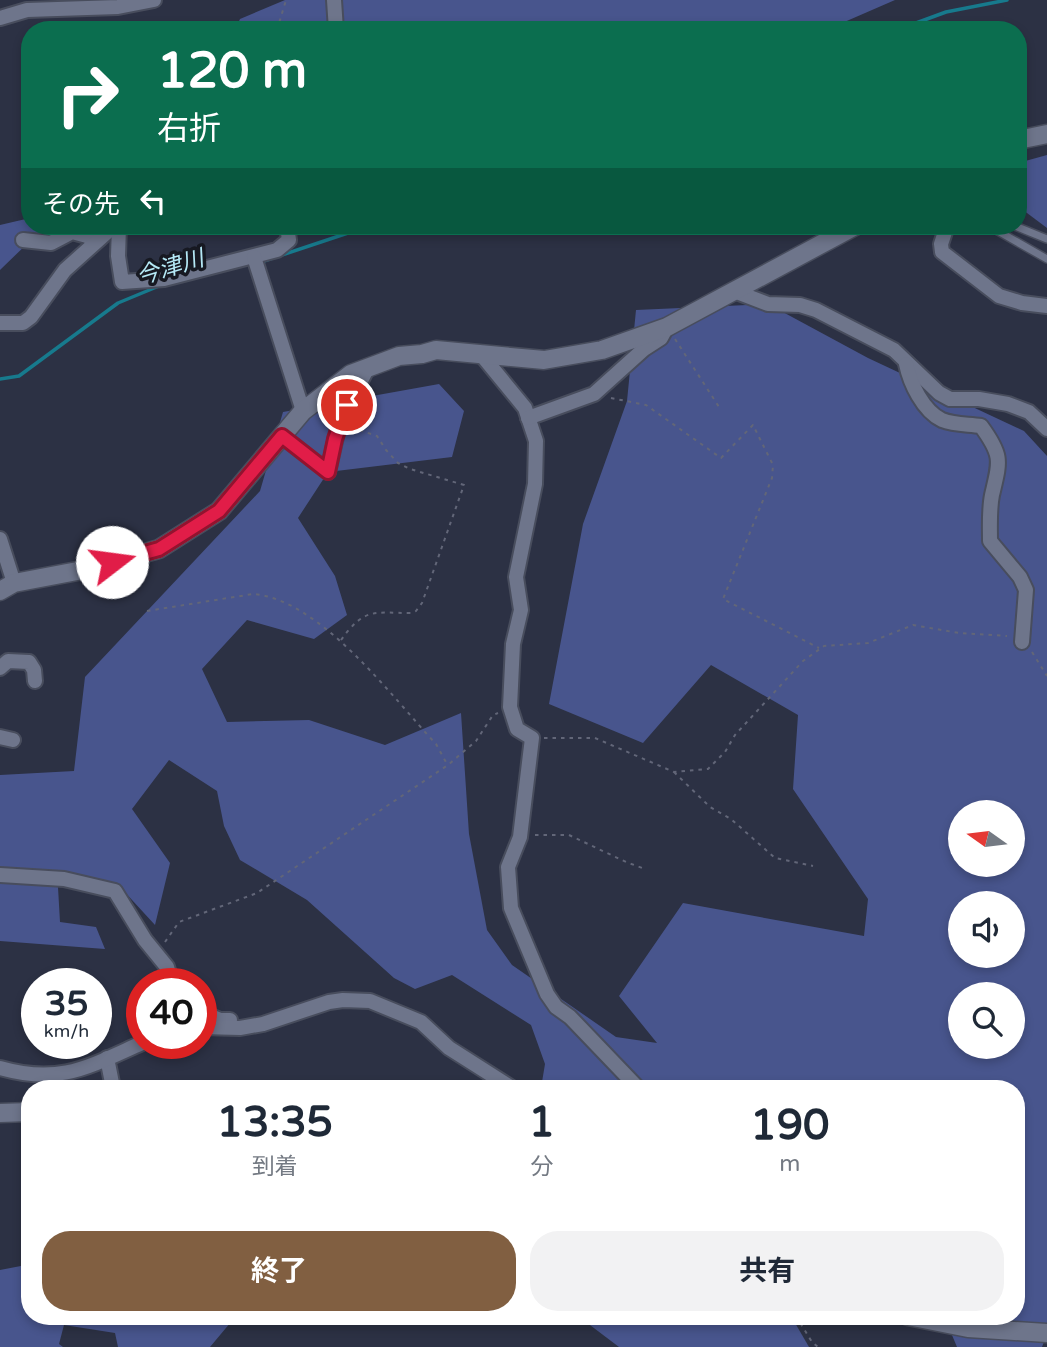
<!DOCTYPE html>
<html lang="ja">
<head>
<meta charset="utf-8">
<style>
  :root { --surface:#fff; --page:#f2f2f3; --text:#1f2937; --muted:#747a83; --accent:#815f41 }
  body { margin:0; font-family:"Varela Round","Noto Sans JP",sans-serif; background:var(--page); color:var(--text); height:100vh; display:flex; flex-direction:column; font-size:26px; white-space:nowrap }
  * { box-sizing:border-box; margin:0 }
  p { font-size:23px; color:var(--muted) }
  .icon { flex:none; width:38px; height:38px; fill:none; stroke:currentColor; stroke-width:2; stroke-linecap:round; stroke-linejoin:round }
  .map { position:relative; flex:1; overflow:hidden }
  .sheet { position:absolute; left:21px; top:1080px; width:1004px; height:245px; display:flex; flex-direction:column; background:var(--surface); border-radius:28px; box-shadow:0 4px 10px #0003 }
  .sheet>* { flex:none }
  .guide { position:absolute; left:21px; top:21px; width:1006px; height:214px; border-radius:28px; box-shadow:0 4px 10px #0003; background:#0b6e4f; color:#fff; overflow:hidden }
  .needle { width:46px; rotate:284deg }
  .tools { position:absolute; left:948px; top:800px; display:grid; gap:14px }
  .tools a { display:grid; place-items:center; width:77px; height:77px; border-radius:50%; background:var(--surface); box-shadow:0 4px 10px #0003; font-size:35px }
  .speed { position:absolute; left:21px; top:968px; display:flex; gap:14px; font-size:35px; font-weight:700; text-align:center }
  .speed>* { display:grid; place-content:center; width:91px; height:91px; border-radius:50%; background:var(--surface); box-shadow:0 4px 10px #0003; line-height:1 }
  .speed small { font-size:18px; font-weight:400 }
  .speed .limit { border:10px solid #d22; background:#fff; color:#111 }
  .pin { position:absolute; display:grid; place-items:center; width:60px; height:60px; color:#fff; margin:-30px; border:4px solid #fff; border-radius:50%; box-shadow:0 2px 7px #0007 }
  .me { position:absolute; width:77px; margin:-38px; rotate:75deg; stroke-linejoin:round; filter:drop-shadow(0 0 5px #0008) }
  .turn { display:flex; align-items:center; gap:24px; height:147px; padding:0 21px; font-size:32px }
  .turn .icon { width:91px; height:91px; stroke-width:2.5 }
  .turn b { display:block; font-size:49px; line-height:60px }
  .then { display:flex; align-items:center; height:66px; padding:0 21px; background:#0003; gap:14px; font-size:26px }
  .eta { display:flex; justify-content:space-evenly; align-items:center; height:119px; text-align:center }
  .eta b { font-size:42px; font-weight:700; line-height:49px }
  .action { display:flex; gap:14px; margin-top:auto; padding:14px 21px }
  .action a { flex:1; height:80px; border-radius:28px; background:var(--accent); color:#fff; font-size:28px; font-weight:700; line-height:80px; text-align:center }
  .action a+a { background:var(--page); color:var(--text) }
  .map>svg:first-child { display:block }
  .green { fill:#48558d; fill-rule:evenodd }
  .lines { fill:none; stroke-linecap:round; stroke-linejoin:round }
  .stream { stroke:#177a8d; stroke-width:3.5 }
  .service-casing { stroke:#484d5d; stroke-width:10 }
  .minor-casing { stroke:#484d5d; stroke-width:18 }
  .tertiary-casing { stroke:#484d5d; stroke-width:21 }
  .path { stroke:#626678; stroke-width:2; stroke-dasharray:3.5 5; stroke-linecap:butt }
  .service { stroke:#6e758b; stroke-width:7 }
  .minor { stroke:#6e758b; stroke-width:14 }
  .tertiary { stroke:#6e758b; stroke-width:18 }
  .route-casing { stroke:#92132f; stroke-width:18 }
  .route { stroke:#e11d48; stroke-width:12 }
  .labels { text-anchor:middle; stroke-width:7; stroke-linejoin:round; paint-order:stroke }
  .water-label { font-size:23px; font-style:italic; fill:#b5e9f6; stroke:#171922 }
</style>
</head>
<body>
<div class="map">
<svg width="1047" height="1347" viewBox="0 0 1047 1347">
  <rect width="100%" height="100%" fill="#2c3144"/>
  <g class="green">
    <path d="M285 0H895L826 30H235L240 19Z"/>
    <path d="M1047 155V228L1019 207 1018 163Z"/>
    <path d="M30 218V226H52L33 238 0 270V225Z"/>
    <path d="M768 304 868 358 1024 431 1047 456V1334L1042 1347H957L944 1316H1017V1088H541L545 1064 531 1025 452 975 415 989 394 978 307 900 240 860 224 826 217 791 169 760 132 809 170 863 155 925 121 888 57 870 60 922 96 927 105 949 0 941V775L74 771 85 677 260 491 283 412 439 384 464 411 452 457 328 472 298 518 335 576 347 615 314 639 247 620 202 669 227 722 309 720 385 745 461 713 469 834 487 930 512 965 616 1037 657 1043 619 996 683 903 864 936 868 899 793 789 798 715 711 665 643 743 549 704 583 524 627 401 636 310ZM961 812H1013V864H961ZM961 903H1013V956H961ZM961 994H1013V1046H961Z"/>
    <path d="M30 1260V1316H236L210 1347H118L115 1333 64 1325 59 1344 63 1347H0V1270L26 1265Z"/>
    <path d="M578 1316H791L809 1347H619Z"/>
  </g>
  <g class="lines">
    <g class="stream">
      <path d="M897 30 946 12 1007 0"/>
      <path d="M261 262 369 226"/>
      <path d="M0 379 19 376 118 303 159 286"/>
    </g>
    <g class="service-casing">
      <g id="service">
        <path d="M989 226 1047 259"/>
        <path d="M1015 226 1047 239"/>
      </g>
    </g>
    <g class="minor-casing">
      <g id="minor">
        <path d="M334 0 336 30"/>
        <path d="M0 18 27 10 118 7 154 0"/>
        <path d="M119 226 118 256 122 282 164 279 277 250 289 240 287 226"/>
        <path d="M947 226 941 244 942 252 999 296 1022 303 1047 306"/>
        <path d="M23 240 51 243 72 232 87 236 95 242"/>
        <path d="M254 257 303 411"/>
        <path d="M734 291 768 304 800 305 816 310 894 350 939 393 950 399H979L1008 404 1029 412 1047 429"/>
        <path d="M0 323H23L31 317 65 270 114 226"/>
        <path d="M480 353 525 408 536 441 535 484 516 577 521 610 513 644 510 707 517 729 532 738 520 837 508 867 511 908 547 994 556 1007 570 1017 638 1088"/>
        <path d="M906 364C910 383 923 411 942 420 955 425 968 424 981 426 1003 456 1000 461 992 495 989 510 990 526 990 541L1020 577 1026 590 1022 642"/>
        <path d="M528 418 594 394 644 349 661 338 667 327"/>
        <path d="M282 436 328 472 339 424 368 367"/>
        <path d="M0 539 14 583"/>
        <path d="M0 668 8 661 29 662 34 670 35 681"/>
        <path d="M0 737 13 740"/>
        <path d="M0 875 64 879 115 891 145 940 167 967 172 984"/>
        <path d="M201 1012 220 1020H230"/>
        <path d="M201 1027 240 1028 263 1024 329 1002 343 1000 370 1001 421 1022 449 1048 512 1088"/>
        <path d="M107 1058 113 1088"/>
        <path d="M0 1068C60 1085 88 1067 142 1043"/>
      </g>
    </g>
    <g class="tertiary-casing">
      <g id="tertiary">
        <path d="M1018 140 1047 134"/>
        <path d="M0 591 14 583 88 569 159 549 219 511 303 411 351 374 399 356 422 354 436 350 544 360 602 350 667 327 855 226"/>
        <path d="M0 1113 30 1112"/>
        <path d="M908 1316 968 1328 1047 1333"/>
      </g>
    </g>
    <g class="path">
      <path d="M277 30 286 0"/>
      <path d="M675 339 721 410"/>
      <path d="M611 398 646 405 721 458 753 425 773 465 772 478 723 599 819 648"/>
      <path d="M147 611 253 594C320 599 392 697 436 744L447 764"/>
      <path d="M341 640C365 607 373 613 411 613L416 611 422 603 464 485 410 469 398 463 386 450 377 436 353 428"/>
      <path d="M1032 652 1047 676"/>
      <path d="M544 738H595L674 772 708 769 725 752 735 735 803 661 824 646 868 643 913 625 959 633 1007 636"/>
      <path d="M674 772 710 807 731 819 775 858 813 866"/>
      <path d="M535 835H569L626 862 645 869"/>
      <path d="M165 942 179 922 257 893 448 765 476 741 493 715 498 713"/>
      <path d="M796 1316 812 1342 818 1347"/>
    </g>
    <use href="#service" class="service"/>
    <use href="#minor" class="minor"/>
    <use href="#tertiary" class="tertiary"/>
  </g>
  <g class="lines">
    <g class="route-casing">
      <path id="route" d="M112 562 159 549 219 511 282 436 328 472 335 439 347 405"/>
    </g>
    <use href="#route" class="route"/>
  </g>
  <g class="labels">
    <g class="water-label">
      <text transform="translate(170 267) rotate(-17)" y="8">今津川</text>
    </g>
  </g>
</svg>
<div class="tools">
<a><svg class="needle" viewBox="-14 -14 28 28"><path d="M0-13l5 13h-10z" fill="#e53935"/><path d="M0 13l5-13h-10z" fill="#747a83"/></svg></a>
<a><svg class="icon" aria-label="sound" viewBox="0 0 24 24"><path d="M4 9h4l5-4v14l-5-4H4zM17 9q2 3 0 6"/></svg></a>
<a><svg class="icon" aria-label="search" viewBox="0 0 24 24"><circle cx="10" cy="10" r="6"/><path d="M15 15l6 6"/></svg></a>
</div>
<div class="speed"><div>35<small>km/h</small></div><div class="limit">40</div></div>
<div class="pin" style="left:347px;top:405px;background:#d93025"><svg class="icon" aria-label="arrive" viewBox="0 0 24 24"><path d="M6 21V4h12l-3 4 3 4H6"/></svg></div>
<svg class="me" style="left:112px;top:562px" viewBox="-20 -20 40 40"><circle r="19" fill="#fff"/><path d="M0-13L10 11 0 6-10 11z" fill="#e11d48"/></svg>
<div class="guide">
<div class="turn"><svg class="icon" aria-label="right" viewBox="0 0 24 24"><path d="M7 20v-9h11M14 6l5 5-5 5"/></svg><div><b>120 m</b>右折</div></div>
<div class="then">その先<svg class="icon" aria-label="left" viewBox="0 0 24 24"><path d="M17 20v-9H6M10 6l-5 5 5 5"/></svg></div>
</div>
<section class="sheet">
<div class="eta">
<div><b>13:35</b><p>到着</p></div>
<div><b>1</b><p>分</p></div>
<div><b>190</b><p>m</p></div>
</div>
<div class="action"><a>終了</a><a>共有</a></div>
</section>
</div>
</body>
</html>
